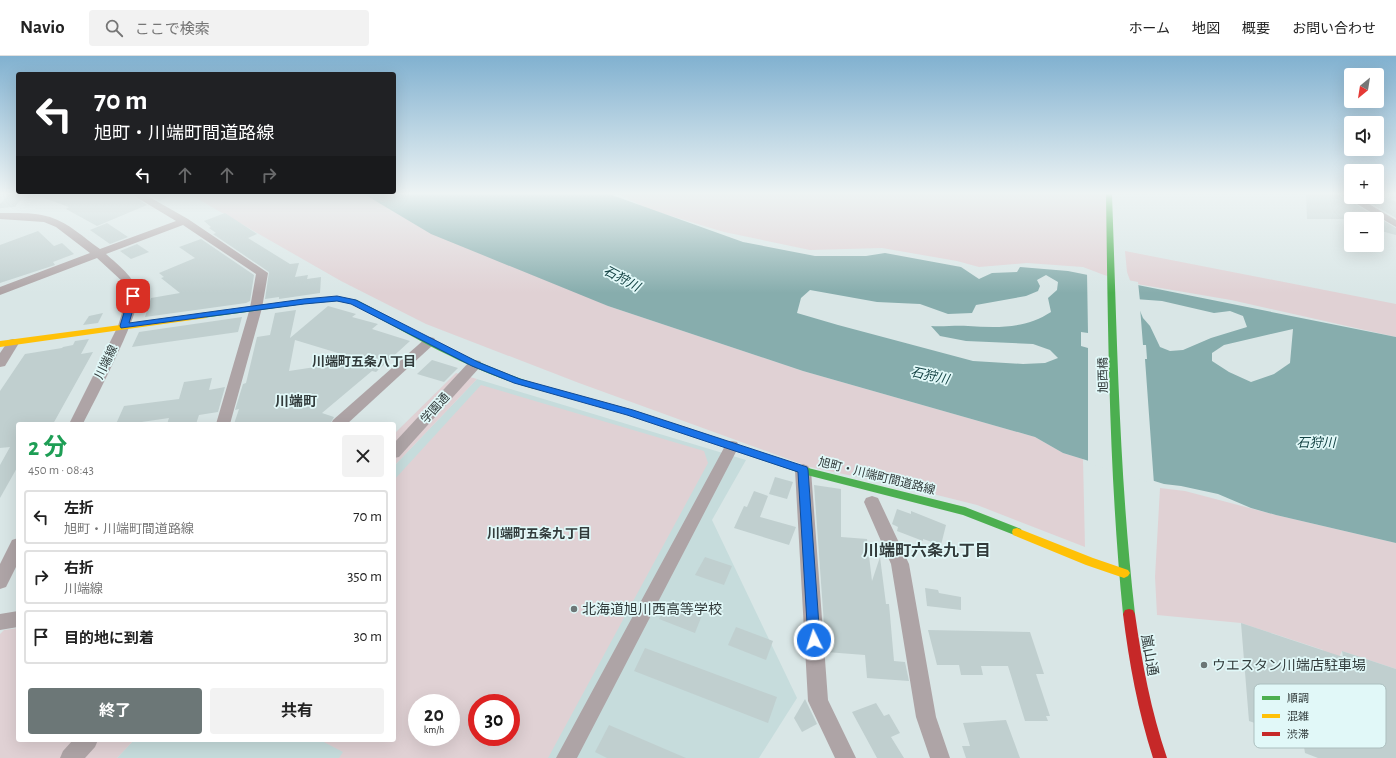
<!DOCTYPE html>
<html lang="ja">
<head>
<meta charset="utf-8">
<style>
  :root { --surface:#fff; --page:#f2f2f2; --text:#222; --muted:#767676; --line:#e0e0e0; --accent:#6c7777 }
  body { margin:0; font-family:"Alegreya Sans","Noto Sans JP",sans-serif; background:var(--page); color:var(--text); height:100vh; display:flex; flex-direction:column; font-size:15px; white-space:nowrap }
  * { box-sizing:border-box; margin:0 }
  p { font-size:13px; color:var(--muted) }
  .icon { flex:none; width:22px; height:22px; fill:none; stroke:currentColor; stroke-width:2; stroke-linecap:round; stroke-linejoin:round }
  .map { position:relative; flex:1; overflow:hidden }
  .panel { position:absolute; left:16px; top:366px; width:380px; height:320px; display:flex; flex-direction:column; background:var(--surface); border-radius:4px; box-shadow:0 4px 16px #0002 }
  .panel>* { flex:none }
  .top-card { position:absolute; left:16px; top:16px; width:380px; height:122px; border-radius:4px; box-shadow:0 4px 16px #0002; background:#202124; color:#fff; overflow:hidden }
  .needle { width:26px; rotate:210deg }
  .buttons { position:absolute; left:1344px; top:12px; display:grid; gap:8px }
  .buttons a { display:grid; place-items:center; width:40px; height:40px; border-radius:4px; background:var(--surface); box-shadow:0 4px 16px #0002; font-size:20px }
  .speed { position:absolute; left:408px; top:638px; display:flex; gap:8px; font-size:20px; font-weight:700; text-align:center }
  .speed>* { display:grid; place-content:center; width:52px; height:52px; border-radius:50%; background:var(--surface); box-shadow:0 4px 16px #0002; line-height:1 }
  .speed small { font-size:10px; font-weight:400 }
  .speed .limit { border:6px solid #d22; background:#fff; color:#111 }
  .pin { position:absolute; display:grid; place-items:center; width:34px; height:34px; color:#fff; margin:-17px; border-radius:8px; box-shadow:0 2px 6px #0006 }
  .me { position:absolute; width:44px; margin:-22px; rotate:356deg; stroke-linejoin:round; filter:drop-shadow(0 0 3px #0008) }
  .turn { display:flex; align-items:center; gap:14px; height:84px; padding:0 12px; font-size:18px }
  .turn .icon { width:52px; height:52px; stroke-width:2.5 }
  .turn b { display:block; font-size:28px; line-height:34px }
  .lanes { display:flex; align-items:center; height:38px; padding:0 12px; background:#0003; justify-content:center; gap:20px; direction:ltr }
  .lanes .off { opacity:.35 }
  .round { display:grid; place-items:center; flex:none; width:42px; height:42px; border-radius:4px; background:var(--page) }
  .summary { display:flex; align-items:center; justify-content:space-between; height:68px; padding:0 12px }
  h1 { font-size:24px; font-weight:700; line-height:30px; color:#1e9e55 }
  .cta { display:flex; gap:8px; margin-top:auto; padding:8px 12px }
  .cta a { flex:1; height:46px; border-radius:4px; background:var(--accent); color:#fff; font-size:16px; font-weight:700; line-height:46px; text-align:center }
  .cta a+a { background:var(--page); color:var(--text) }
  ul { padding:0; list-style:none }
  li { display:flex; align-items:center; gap:12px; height:54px; margin:0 8px 6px; padding:0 4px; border:2px solid var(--line); border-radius:4px }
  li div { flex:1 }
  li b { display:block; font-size:15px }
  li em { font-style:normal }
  header { display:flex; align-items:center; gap:24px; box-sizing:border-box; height:56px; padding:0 20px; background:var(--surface); border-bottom:1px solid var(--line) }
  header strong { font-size:19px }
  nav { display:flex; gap:22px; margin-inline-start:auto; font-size:14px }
  .search { width:280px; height:36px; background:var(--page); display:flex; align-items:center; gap:10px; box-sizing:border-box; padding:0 14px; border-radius:4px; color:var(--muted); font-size:15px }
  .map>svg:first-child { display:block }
  .built { fill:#c6dcdc; fill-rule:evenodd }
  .green { fill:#e0d1d4; fill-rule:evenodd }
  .water { fill:#87adad; fill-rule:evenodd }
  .pier { fill:#d9e6e6 }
  .building { fill:#c0cfcf; fill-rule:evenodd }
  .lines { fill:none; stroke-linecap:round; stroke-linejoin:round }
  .street { fill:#aea4a6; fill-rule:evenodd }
  .fast { fill:#4caf50; fill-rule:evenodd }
  .slow { fill:#ffc107; fill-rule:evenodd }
  .jam { fill:#c62828; fill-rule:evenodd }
  .route { fill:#1a73e8; stroke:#114b97 }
  .poi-dot { fill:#6c7777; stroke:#e1f8f8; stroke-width:1.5 }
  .labels { text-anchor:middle; stroke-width:3.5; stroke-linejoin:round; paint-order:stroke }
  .street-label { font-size:12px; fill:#323b3b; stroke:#e1f8f8 }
  .water-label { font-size:13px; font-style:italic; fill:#134243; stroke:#e1f8f8 }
  .neighbourhood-label { font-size:13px; font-weight:bold; fill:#323b3b; stroke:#e1f8f8 }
  .quarter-label { font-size:14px; font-weight:bold; fill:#323b3b; stroke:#e1f8f8 }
  .near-poi-label { font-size:14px; fill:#323b3b; stroke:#e1f8f8; text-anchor:start }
  .near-street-label { font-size:14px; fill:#323b3b; stroke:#e1f8f8 }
  .near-neighbourhood-label { font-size:16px; font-weight:bold; fill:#323b3b; stroke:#e1f8f8 }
  .key { fill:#e1f8f8; stroke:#acbfbf; stroke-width:1 }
  .key-label { font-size:11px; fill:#323b3b }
</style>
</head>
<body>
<header>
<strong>Navio</strong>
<div class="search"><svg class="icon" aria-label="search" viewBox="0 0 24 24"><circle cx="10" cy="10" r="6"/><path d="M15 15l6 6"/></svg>ここで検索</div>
<nav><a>ホーム</a><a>地図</a><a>概要</a><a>お問い合わせ</a></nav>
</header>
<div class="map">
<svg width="1396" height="702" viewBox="0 0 1396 702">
  <rect width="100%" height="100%" fill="#d9e6e6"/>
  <path class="built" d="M477 323 746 404 712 464 797 642 759 702H117L134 684H394V410ZM417 647H451V681H417ZM477 647H511V681H477Z"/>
  <g class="green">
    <path d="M189 138H364L608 250 803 315 1035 381 1063 397 1083 403 1085 491 977 449 905 431 810 411 579 327 426 268 341 225Z"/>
    <path d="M618 138H1109L1112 222 1083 211 1027 207 979 211 957 205 882 192 810 194 724 176 648 153Z"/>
    <path d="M1125 195 1396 248V281L1231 244 1131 227 1127 216Z"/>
    <path d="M456 317 477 323 394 410V378Z"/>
    <path d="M481 329 704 395 708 407 548 702H339L343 696 320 684H394V424ZM417 647H451V681H417ZM477 647H511V681H477Z"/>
    <path d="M1160 432 1185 435 1276 459 1396 487V613L1342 595 1335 609 1325 605 1323 594 1241 567 1157 559 1155 521Z"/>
    <path d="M18 572V684H134L117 702H0V578L4 574Z"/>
  </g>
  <path class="water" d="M364 138H609L743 186 815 200H866L885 197 961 211 979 223 992 217 1017 216 1020 211 1068 215 1396 281V487L1276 459 1251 452 1218 438 1181 430 1164 428 1063 397 1035 381 803 315 608 250 431 178ZM1046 219 1058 226 1057 234 1048 242 1051 256C1025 273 997 272 968 270 955 269 943 271 931 270L940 280 966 285 1033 288 1050 294 1058 302 1045 307 1023 308 973 305 838 269 797 257 801 242 810 234 877 246 920 248 948 258 972 257 976 249 1026 240 1038 235 1040 230 1037 224ZM1135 243 1162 245 1214 257 1230 255 1243 260 1247 271 1211 282 1183 294 1170 295 1160 291 1150 270 1143 262ZM1293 273 1290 307 1274 318 1251 326 1229 316 1212 305V297L1224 289Z"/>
  <path class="pier" d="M1087 216 1138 226 1140 245H1138L1140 251 1143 289H1146L1147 303H1145L1154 428 1088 407V292L1081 290V276L1088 277Z"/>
  <g class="building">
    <path d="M9 138H25L15 151 0 152V148Z"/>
    <path d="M38 138H130L147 149 97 170 66 153 69 151 38 140Z"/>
    <path d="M148 138H172V139L159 145Z"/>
    <path d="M1306 138H1336L1341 140 1396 172V179L1381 175 1382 168 1377 169V163H1307Z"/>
    <path d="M1380 140 1383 142H1389L1396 146V162L1360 141Z"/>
    <path d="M225 157 257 178 248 182 290 208 299 207 295 221 308 219 307 223 321 221 320 237 279 243V241L265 243 269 216 213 178 216 177 209 172 211 171 204 165Z"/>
    <path d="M107 167 128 181 110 188 90 174Z"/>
    <path d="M38 175 54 190 62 187 74 198 53 206 55 209 0 227V189Z"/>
    <path d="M201 183 254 219 250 245 246 247 145 261 151 242 180 237 161 222 164 221 159 217 195 202 179 191Z"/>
    <path d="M137 188 149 196 131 203 120 195Z"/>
    <path d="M328 250 356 258 352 261 378 268 372 273 410 285 376 316 372 315 322 357 334 361 330 368H234L239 353 235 354 243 328 246 327 257 281 270 279 275 257 296 254 290 282ZM295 284 361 304 289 315Z"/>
    <path d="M103 257 98 267 83 269 89 260Z"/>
    <path d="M242 261 238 276 132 291 139 276Z"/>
    <path d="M89 283 81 298 93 296 53 368H18V410L0 442V409L10 391 0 392V335L25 298 62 292 63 291 73 289 75 285Z"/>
    <path d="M432 304 458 312 444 326 417 318Z"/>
    <path d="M212 322 209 334 225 331 218 356 199 359 196 368H167L169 362 128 368H116L124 350 179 343 184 326Z"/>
    <path d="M775 421 793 426 787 443 769 438Z"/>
    <path d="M814 429 841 433V481L867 483 872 525 880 501 886 548H889L894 605 905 606 909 625 867 622 865 599 826 596Z"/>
    <path d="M754 435 768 440 760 461 796 471 789 489 734 472 744 450 747 451Z"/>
    <path d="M897 453 911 458V455L946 469 941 489 923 483V485L897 475 898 471 892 468Z"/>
    <path d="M705 501 732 510 724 529 695 519Z"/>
    <path d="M925 532 938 534 939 537 961 541V554L927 550Z"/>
    <path d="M668 546 702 559 695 577 659 563Z"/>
    <path d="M1241 567 1343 601 1342 595 1396 613V702H1318L1305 697 1303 684 1249 665Z"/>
    <path d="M736 571 773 585 766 604 728 589Z"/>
    <path d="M928 574 1030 576 1044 618H1036L1050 660H1046L1048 665H1025L1008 610H981L983 619H961L959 609H937Z"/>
    <path d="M645 592 777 641 768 667 634 615Z"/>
    <path d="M805 643 817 668 802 676 794 662Z"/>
    <path d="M876 647 884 660 889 658 900 677 891 681 904 702H877L852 656Z"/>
    <path d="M1006 664 1020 702H966L962 690H970L963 667Z"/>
    <path d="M609 669 686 702H607L595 696Z"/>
  </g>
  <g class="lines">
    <g class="street">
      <path d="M131 138H144L188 163 268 217 262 252 230 368H216L250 252 256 218 183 169 106 198C119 210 134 220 138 238 142 255 93 348 83 368H69L118 270 127 240 123 226 97 202 0 239V231L90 197 56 171 44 166 0 163V157C16 157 35 156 50 161 69 167 84 182 100 193L176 165Z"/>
      <path d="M1340 138H1351V141H1357L1396 164V171Z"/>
      <path d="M430 281 434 282 436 285 434 288 347 368H331L333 364 426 282Z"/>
      <path d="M13 283 17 284 19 287 5 310 0 311V297L9 284Z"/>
      <path d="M475 304 480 305 482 308 480 311 399 401 394 402V387L470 305Z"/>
      <path d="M732 385 737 386 739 390 577 702H556L725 390 727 386Z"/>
      <path d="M803 408 808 410 811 414 828 644 856 702H835L808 645 795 414 798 410Z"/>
      <path d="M872 440 878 442 909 508 936 661 950 702H930L916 661 891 508 864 446 866 442Z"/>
      <path d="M18 482V507L6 531 0 533V508L12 484Z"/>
      <path d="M18 555V571L0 574V558Z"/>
      <path d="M73 684H98L95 691 85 702H60L63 695Z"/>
    </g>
    <g class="fast">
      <path d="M1106 138H1112C1117 279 1119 418 1135 558L1133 562 1129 563 1125 562 1123 558C1109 418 1108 278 1106 138Z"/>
      <path d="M337 241 357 244C416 275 473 308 537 328L538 330 534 333C469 315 411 279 352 248L337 245 304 248 203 262 199 260 203 258 304 244Z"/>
      <path d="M682 370 804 411 965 451 1021 473 1022 476 1021 479 1017 480 963 459 803 418 679 375 677 373 679 371Z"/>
    </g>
    <g class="slow">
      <path d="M203 258H206L207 260 206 262 0 291V285Z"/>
      <path d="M534 327 633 354 685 371 687 373 682 376 627 358 531 332 530 330 531 328Z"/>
      <path d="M1017 472 1093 502 1128 514 1130 517 1128 520 1124 522 1086 509 1013 479 1012 476 1013 473Z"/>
    </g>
    <path class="jam" d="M1129 553 1133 554 1135 558C1142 607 1151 655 1167 702H1153C1138 655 1129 607 1123 558L1125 554Z"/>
  </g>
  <linearGradient id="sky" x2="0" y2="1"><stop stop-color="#81b1d0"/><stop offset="0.58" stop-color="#eef4f4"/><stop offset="1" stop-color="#eef4f4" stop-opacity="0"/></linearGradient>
  <rect width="1396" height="237" fill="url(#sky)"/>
  <path class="route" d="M133 237 137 240 129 267 304 243 337 240 356 244 478 306 520 323 633 354 807 411 808 414 820 584 818 587 814 589 810 587 808 584 798 416 627 359 514 327 472 310 351 248 337 245 304 248 121 272 120 270 129 240Z"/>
  <g class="poi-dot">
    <circle cx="574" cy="553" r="4"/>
    <circle cx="1204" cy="609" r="4"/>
  </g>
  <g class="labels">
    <g class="street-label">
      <text transform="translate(106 306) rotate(-64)" y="4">川端線</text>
      <text transform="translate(1103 319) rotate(-91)" y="4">旭西橋</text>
      <text transform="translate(435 352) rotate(-48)" y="4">学園通</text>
      <text transform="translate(877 420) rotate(14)" y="4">旭町・川端町間道路線</text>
    </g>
    <g class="water-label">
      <text transform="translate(622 222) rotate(28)" y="5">石狩川</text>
      <text transform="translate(930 319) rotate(12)" y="5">石狩川</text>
      <text x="1316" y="391">石狩川</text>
    </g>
    <g class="neighbourhood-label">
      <text x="364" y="310">川端町五条八丁目</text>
      <text x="539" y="482">川端町五条九丁目</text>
    </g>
    <g class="quarter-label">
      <text x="296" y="350">川端町</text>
    </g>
    <g class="near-poi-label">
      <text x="582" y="558">北海道旭川西高等学校</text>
      <text x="1212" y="614">ウエスタン川端店駐車場</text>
    </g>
    <g class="near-street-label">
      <text transform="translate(1150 599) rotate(80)" y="5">嵐山通</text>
    </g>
    <g class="near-neighbourhood-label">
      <text x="927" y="500">川端町六条九丁目</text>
    </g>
  </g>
  <rect x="1254" y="628" width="132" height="64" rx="6" class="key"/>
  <rect x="1262" y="640" width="18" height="4" fill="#4caf50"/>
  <rect x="1262" y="658" width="18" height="4" fill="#ffc107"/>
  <rect x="1262" y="676" width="18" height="4" fill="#c62828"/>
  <g class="key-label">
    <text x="1287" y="646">順調</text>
    <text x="1287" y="664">混雑</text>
    <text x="1287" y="682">渋滞</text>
  </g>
</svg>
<div class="buttons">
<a><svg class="needle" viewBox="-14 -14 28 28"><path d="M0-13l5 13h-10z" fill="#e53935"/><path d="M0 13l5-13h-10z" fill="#767676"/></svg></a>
<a><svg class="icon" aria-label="sound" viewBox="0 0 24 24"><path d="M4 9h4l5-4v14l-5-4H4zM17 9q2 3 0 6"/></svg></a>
<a>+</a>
<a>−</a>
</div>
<div class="speed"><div>20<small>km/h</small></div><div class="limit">30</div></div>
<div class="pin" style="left:133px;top:240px;background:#d93025"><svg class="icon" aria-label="arrive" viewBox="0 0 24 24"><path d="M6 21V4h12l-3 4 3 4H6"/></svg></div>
<svg class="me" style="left:814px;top:584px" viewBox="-20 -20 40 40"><circle r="17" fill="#1a73e8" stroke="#fff" stroke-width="3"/><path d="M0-11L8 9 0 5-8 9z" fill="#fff"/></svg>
<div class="top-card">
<div class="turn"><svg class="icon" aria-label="left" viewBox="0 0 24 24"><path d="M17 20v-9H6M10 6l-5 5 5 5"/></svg><div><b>70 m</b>旭町・川端町間道路線</div></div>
<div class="lanes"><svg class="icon" aria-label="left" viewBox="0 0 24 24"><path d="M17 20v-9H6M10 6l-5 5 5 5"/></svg><svg class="icon off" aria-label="ahead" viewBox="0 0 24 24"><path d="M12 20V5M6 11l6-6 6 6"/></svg><svg class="icon off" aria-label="ahead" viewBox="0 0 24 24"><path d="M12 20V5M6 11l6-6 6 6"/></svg><svg class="icon off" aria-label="right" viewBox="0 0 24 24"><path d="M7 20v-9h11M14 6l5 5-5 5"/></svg></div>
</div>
<section class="panel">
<div class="summary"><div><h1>2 分</h1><p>450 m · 08:43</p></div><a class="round"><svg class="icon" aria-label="close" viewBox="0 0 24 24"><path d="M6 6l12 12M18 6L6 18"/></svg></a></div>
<ul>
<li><svg class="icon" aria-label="left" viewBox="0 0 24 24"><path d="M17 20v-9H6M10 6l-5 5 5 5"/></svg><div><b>左折</b><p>旭町・川端町間道路線</p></div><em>70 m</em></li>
<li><svg class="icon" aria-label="right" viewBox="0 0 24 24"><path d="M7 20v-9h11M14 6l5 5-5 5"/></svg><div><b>右折</b><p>川端線</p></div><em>350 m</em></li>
<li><svg class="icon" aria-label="arrive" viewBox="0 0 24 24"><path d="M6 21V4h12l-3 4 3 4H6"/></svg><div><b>目的地に到着</b></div><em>30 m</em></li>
</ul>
<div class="cta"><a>終了</a><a>共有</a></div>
</section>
</div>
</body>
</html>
